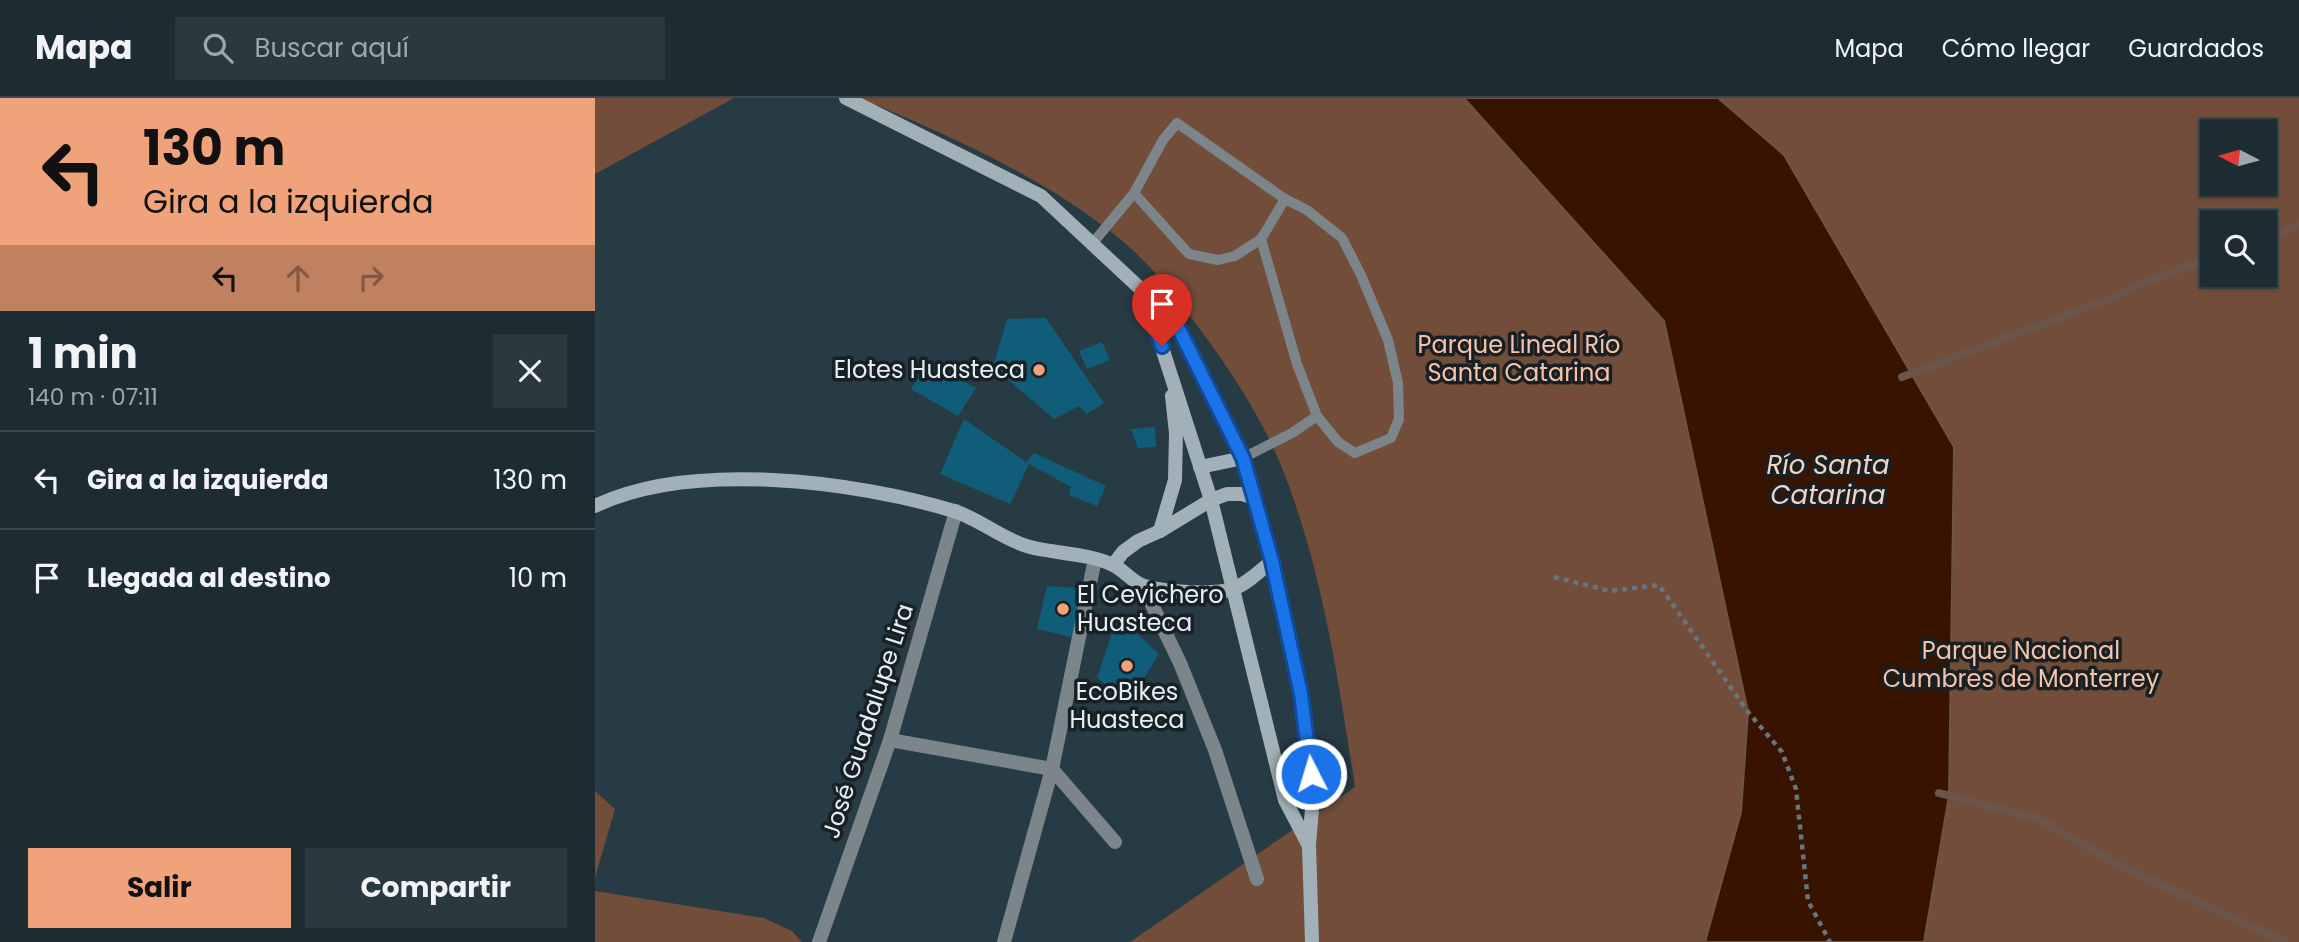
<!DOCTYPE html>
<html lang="es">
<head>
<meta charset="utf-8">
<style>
  :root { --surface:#1d2c33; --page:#2a383f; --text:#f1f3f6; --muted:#a0a7ac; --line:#3b484e; --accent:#f0a27a }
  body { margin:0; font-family:Poppins,sans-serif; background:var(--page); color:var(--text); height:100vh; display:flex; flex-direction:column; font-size:26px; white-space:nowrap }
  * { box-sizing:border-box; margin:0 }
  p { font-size:23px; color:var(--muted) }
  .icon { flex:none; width:38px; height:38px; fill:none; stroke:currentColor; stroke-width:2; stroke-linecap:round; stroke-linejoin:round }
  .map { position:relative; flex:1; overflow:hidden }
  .drawer { display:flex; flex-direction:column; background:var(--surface); width:595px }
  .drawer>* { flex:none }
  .guide { background:#f0a27a; color:#111; overflow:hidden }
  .needle { width:46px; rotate:276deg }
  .buttons { position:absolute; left:1605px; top:21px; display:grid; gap:14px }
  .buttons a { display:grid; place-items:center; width:77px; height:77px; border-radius:0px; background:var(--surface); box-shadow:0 2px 5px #0004,0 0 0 2px var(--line); font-size:35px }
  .pin { position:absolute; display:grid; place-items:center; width:60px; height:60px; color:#fff; margin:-72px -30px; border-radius:50% 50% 50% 0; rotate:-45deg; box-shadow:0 0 7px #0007 }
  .pin .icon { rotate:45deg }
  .me { position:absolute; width:77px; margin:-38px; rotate:355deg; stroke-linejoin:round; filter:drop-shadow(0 0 5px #0008) }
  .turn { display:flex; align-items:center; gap:24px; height:147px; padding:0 28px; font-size:32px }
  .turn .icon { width:91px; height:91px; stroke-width:2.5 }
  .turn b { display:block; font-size:49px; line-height:60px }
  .lanes { display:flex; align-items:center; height:66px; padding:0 28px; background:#0003; justify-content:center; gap:35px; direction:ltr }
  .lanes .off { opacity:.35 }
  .round { display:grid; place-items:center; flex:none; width:74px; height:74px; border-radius:0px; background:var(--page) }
  .headline { display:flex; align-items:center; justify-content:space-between; height:119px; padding:0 28px }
  h1 { font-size:42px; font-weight:700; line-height:52px }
  .action { display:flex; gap:14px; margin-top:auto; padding:14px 28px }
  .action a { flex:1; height:80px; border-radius:0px; background:var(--accent); color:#111; font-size:28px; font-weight:700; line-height:80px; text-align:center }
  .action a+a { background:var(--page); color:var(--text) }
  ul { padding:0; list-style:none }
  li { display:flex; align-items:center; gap:21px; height:98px; padding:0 28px; border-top:2px solid var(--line) }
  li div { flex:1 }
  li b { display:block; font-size:26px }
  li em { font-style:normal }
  header { display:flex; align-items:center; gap:42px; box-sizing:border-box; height:98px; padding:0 35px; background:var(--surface); border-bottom:2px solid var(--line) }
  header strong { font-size:33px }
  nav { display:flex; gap:38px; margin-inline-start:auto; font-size:24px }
  .search { width:490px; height:63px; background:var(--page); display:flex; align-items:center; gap:18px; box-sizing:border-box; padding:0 24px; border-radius:0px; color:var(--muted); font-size:26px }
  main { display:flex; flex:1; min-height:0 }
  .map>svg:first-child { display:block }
  .green { fill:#714d3a; fill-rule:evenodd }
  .water { fill:#371300; stroke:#6b554a; stroke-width:2 }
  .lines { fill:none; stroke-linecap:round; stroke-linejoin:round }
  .stream { stroke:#6b554a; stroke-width:8 }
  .building { fill:#0f5d78 }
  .path { stroke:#65767e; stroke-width:4.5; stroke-dasharray:5 5; stroke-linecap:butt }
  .lane { stroke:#7c858a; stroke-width:10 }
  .street { stroke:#7c858a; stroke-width:14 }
  .secondary { stroke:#a2b1b8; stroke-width:14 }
  .route-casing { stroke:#114b97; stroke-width:18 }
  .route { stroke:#1a73e8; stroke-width:12 }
  .poi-dot { fill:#f0a27a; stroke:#182024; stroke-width:2.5 }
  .labels { text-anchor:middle; stroke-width:7; stroke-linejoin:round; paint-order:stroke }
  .park-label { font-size:24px; fill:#f6c3aa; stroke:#182024 }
  .poi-label { font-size:24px; fill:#e4eff5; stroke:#182024; text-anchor:end }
  .street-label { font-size:24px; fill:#e4eff5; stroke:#182024 }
  .water-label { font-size:26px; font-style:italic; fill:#f4d2c1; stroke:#182024 }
</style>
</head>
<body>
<header>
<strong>Mapa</strong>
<div class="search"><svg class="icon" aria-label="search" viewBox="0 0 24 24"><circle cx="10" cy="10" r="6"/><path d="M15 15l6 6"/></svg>Buscar aquí</div>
<nav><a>Mapa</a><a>Cómo llegar</a><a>Guardados</a></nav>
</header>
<main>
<section class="drawer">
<div class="guide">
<div class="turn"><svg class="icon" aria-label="left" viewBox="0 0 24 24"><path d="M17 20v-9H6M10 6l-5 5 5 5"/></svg><div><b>130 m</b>Gira a la izquierda</div></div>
<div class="lanes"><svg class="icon" aria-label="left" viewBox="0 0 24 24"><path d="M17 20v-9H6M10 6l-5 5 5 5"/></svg><svg class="icon off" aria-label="ahead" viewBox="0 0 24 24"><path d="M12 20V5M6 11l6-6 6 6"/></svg><svg class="icon off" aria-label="right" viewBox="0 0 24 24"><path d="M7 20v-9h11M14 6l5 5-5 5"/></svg></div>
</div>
<div class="headline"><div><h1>1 min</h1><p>140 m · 07:11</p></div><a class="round"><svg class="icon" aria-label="close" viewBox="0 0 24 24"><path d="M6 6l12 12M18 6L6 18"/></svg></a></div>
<ul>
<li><svg class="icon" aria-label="left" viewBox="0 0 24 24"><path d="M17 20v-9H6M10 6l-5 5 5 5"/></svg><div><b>Gira a la izquierda</b></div><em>130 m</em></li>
<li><svg class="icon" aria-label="arrive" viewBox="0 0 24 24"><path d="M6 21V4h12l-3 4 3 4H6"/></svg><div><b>Llegada al destino</b></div><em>10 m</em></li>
</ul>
<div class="action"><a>Salir</a><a>Compartir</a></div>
</section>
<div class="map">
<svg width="1704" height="844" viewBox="0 0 1704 844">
  <rect width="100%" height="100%" fill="#273b44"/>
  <g class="green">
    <path d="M0 0H139L0 76Z"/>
    <path d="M264 0H1704V844H535L760 689C743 580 727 468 685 365 666 319 637 275 607 234 580 197 552 161 515 133 440 75 351 36 264 0ZM1617 33H1670V86H1617ZM1617 124H1670V177H1617Z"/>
    <path d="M0 693 20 711 0 780Z"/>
    <path d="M0 793 169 820 197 833 207 844H0Z"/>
  </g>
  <path class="water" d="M869 0H1123L1189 57 1359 349 1354 698 1329 844H1110L1146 714 1153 614 1069 223Z"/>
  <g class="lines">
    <g class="stream">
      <path d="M1670 140 1704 127"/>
      <path d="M1307 279 1514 201 1553 183 1617 159"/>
      <path d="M1344 695 1441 720 1530 770 1690 844"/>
    </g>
  </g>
  <g class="building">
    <path d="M451 220 509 305 492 316 484 308 459 321 398 269 412 221Z"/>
    <path d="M507 244 515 262 492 271 484 253Z"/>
    <path d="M333 263 381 290 363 318 316 291Z"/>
    <path d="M369 321 431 364 439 355 511 388 502 408 474 397 476 389 434 366 415 406 345 376Z"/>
    <path d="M560 329 561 349 543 350 536 331Z"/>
    <path d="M452 488 493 491 483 541 442 531Z"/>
    <path d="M531 525 564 556 534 604 502 580 518 532Z"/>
  </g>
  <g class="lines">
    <path class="path" d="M959 479 1015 493 1064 487 1153 614 1187 654 1201 691 1213 803 1235 844"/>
    <g class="lane">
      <path d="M539 95 594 156 623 162 640 158 666 141 690 101"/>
      <path d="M497 146 539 95 568 42 582 25 690 101 712 112 747 140 766 177 793 242 803 285 804 321 796 340 760 355 743 344 722 318 702 266 666 141"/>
      <path d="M648 360 697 335 722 318"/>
    </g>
    <g class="street">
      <path d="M548 488 585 565 620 652 662 781"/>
      <path d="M295 642 457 671 520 744"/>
      <path d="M224 844 295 642 361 413"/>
      <path d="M409 844 457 671 500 461"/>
    </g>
    <g class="secondary">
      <path d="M251 0 446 98 580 223 648 360 677 463 706 596 715 653 718 699 714 747 717 844"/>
      <path d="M558 204 561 231 616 402 690 702 713 746"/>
      <path d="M605 369 648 360"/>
      <path d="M0 408C95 362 260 383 359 413 385 421 408 442 435 449 462 456 493 455 518 467 529 472 537 484 549 488 567 494 620 497 638 491 653 485 665 473 677 463"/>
      <path d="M565 433 580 382 581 335 577 298"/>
      <path d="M518 467 528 454 543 443 565 433 616 402 632 396H647L660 400"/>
    </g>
  </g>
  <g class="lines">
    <g class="route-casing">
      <path id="route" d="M567 248 561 231 558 204 580 223 648 360 677 463 706 596 716 676"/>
    </g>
    <use href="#route" class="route"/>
  </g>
  <g class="poi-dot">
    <circle cx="444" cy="272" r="7"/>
    <circle cx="468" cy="511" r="7"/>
    <circle cx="532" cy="568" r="7"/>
  </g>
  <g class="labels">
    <g class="park-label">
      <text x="924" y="255">Parque Lineal Río<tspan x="924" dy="28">Santa Catarina</tspan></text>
      <text x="1426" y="561">Parque Nacional<tspan x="1426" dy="28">Cumbres de Monterrey</tspan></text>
    </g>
    <g class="poi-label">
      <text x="430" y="280">Elotes Huasteca</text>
      <text x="482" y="505" text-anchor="start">El Cevichero<tspan x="482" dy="28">Huasteca</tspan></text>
      <text x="532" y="602" text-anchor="middle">EcoBikes<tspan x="532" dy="28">Huasteca</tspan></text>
    </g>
    <g class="street-label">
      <text transform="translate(273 623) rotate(-72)" y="8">José Guadalupe Lira</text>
    </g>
    <g class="water-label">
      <text x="1233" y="376">Río Santa<tspan x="1233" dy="30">Catarina</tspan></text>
    </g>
  </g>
</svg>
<div class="buttons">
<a><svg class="needle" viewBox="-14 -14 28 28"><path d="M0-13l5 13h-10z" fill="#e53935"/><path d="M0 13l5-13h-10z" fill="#a0a7ac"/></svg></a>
<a><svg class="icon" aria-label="search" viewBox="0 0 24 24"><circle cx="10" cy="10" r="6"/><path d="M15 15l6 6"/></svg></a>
</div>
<div class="pin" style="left:567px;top:248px;background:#d93025"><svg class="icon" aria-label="arrive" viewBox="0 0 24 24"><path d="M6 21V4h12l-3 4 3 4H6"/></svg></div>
<svg class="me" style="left:716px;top:676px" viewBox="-20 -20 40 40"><circle r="17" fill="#1a73e8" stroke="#fff" stroke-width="3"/><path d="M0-11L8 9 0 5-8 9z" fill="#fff"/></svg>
</div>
</main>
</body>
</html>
